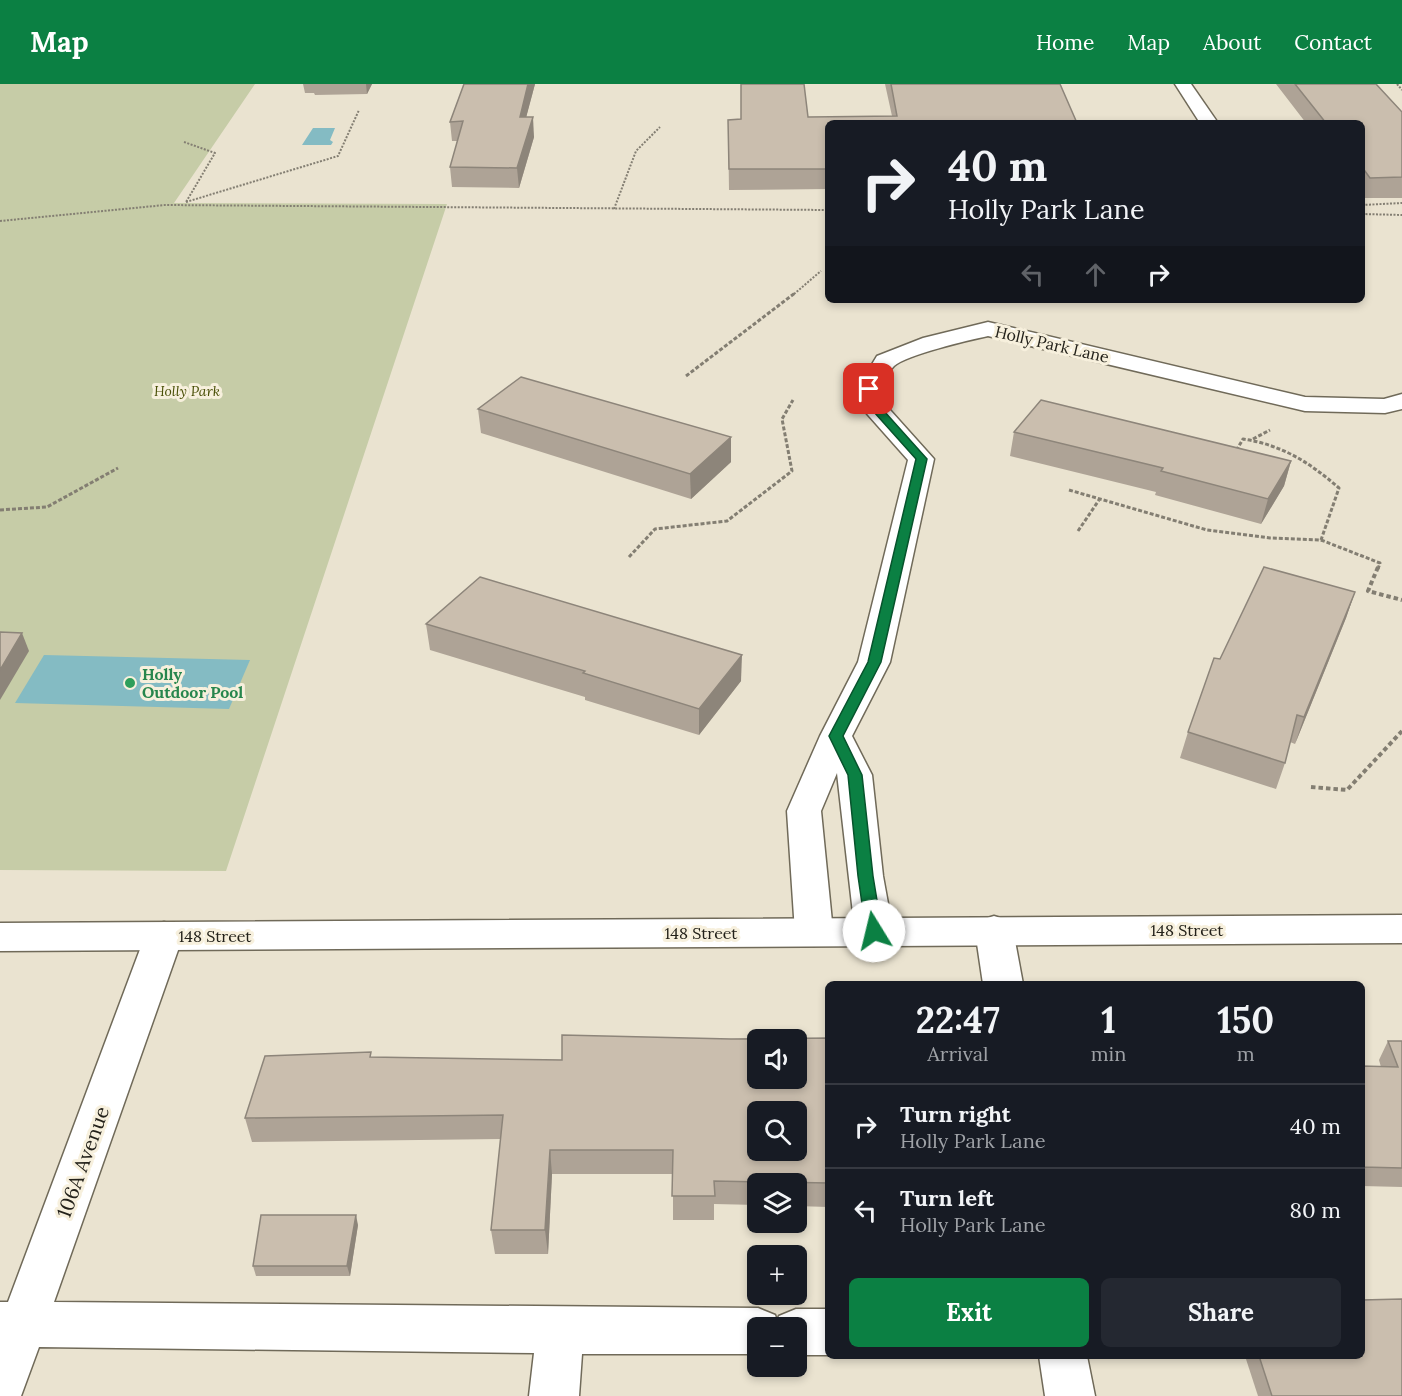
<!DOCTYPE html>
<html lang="en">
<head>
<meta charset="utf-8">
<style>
  :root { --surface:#171b24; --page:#242831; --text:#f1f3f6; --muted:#9ea1a6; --line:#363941; --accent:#0b8043 }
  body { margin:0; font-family:Lora,serif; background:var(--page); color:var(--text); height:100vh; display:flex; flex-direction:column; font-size:22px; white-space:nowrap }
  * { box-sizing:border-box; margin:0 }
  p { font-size:20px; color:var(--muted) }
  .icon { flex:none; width:33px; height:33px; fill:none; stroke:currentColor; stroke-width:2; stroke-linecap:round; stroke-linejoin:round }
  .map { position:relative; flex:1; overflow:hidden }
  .details { position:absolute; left:825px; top:897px; width:540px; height:378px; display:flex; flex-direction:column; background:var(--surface); border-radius:9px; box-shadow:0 3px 9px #0003 }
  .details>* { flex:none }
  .top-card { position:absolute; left:825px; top:36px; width:540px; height:183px; border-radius:9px; box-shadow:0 3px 9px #0003; background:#171b24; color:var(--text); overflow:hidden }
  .buttons { position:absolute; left:747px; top:945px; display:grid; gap:12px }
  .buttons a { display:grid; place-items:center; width:60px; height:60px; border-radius:9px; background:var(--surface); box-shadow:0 3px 9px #0003; font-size:30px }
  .pin { position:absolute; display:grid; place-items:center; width:51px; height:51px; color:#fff; margin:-26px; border-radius:12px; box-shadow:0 3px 9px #0006 }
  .me { position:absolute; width:66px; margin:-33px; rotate:351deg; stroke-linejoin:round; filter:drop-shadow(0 0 4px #0008) }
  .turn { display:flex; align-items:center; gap:21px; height:126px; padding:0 24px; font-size:27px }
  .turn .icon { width:78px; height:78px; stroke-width:2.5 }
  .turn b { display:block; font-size:42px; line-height:51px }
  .lanes { display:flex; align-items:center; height:57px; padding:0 24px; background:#0003; justify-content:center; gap:30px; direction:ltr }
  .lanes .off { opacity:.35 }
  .eta { display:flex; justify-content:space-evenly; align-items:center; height:102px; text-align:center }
  .eta b { font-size:36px; font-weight:700; line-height:42px }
  .action { display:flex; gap:12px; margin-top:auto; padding:12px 24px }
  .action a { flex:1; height:69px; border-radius:9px; background:var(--accent); color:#fff; font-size:24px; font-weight:700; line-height:69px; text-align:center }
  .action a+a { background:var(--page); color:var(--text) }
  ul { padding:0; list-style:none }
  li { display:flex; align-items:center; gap:18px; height:84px; padding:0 24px; border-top:2px solid var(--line) }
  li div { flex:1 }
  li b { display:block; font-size:22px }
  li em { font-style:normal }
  header { display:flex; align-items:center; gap:36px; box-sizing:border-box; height:84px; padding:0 30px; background:var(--accent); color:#fff }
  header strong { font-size:28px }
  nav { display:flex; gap:33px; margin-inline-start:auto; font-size:21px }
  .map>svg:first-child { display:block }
  .green { fill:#c6cca7 }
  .water { fill:#84bbc3 }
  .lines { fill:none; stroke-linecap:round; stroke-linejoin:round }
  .minor-casing { stroke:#706a59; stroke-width:3 }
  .major-casing { stroke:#706a59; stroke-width:3 }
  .path-far2 { stroke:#837e72; stroke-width:2; stroke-dasharray:2 1.5; stroke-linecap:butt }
  .path-far1 { stroke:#837e72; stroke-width:3; stroke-dasharray:4 2; stroke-linecap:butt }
  .path { stroke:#837e72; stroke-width:4; stroke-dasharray:4.5 3; stroke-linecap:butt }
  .minor { fill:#fff; fill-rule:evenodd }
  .major { fill:#fff; fill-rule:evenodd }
  .wall { fill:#aea396 }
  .shaded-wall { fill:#8d857a }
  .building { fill:#cabeae; stroke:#8d857a; stroke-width:1.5; fill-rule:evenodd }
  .route { fill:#0b8043; stroke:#07532c; stroke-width:1.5 }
  .leisure-dot { fill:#2e9e5b; stroke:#f7f0dd; stroke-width:2 }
  .labels { text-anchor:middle; stroke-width:6; stroke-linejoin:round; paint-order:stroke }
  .far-park-label { font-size:14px; font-style:italic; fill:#494f06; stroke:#f7f0dd }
  .street-label { font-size:16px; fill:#23211a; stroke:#f7f0dd }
  .leisure-label { font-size:16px; font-weight:bold; fill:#27864d; stroke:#f7f0dd; text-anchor:start }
  .near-street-label { font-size:20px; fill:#23211a; stroke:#f7f0dd }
</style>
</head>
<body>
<header>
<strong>Map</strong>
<nav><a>Home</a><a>Map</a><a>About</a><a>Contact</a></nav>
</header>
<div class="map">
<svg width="1402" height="1312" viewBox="0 0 1402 1312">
  <rect width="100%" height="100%" fill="#eae3d0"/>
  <path class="green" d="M0 0H255L174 119 447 120 226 787 0 786Z"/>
  <g class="water">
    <path d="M313 44H335L330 56 333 58 331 61H302Z"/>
    <path d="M44 571 250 576 229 625 15 619Z"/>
  </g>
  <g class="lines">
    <g class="minor-casing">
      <g id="minor">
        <path d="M1175 0H1191L1218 39H1200Z"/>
        <path d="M988 238 1305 313 1384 315 1402 310V325L1385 329 1305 327 988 252C969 256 906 271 894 282 885 291 881 305 882 317L934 375 890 578 852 652 872 691 883 792 893 847 887 857 874 861 861 857 855 847 837 689 821 727 833 848 827 858 814 862 801 858 795 848 787 727 820 652 858 578 908 376 861 323 858 318 857 305 877 272 923 254Z"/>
        <path d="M994 832 1007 836 1013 846 1023 900H983L975 846 981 836Z"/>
        <path d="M164 838 177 842 183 852 54 1218 758 1224 775 1231 777 1237 779 1232 796 1225H828V1271H796V1244H758V1270H582L579 1312H529L534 1269 39 1263 21 1312H0V1218H8L145 852 151 842Z"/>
        <path d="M1039 1272H1087L1095 1312H1045Z"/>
      </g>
    </g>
    <g class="major-casing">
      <path id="major" d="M1402 831V859L0 867V839Z"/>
    </g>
    <g class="path-far2">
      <path d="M1397 0 1402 6"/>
      <path d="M184 58 215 69 186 118"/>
      <path d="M186 118 338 72 359 26"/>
      <path d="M1362 121 1402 119"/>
      <path d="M614 125 636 67 660 43"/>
      <path d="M1362 130 1402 131"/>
      <path d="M0 137 165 121 828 126"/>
      <path d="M794 210 821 187"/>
    </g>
    <g class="path-far1">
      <path d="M686 292 795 209"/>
      <path d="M1253 355 1270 346"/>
      <path d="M1069 406 1207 446 1270 454 1321 456 1339 404C1309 378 1282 361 1243 355L1236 367"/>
      <path d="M0 426 47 423 118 384"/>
      <path d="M1078 447 1099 416"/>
      <path d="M1321 456 1380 479 1378 485"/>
      <path d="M629 473 655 445 727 437 792 387 782 335 793 316"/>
    </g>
    <g class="path">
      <path d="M1378 483 1368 507 1402 516"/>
      <path d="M1311 703 1347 706 1402 647"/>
    </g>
    <use href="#minor" class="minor"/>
    <use href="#major" class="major"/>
  </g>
  <g class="wall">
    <path d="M303 0H372L367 10 315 11 314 9H305Z"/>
    <path d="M464 0H535L526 33 534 53 519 104 452 103 450 83 458 57H452L450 38Z"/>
    <path d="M885 0H1060L1077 39H828V105L729 106 728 36 892 32Z"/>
    <path d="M1276 0H1376L1402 28V114H1364L1362 111V39H1306Z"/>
    <path d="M478 325 731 378 691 415 481 349Z"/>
    <path d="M1014 348 1291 377 1284 402 1261 440 1155 411 1156 408 1010 372Z"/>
    <path d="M1355 508 1346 534 1295 660 1290 658 1285 679 1276 705 1180 674 1188 648 1220 575Z"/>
    <path d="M426 540 741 597 699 651 585 616V613L430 566Z"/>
    <path d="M828 954V1123L796 1122V1100H758V1121L714 1120V1136H673V1090H552L548 1170H495L491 1146 501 1055 252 1058 245 1034 372 973 562 976 731 955Z"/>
    <path d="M1388 957H1402V1103L1362 1102V982L1381 983 1379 976Z"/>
    <path d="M358 1141 350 1192H256L253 1182Z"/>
    <path d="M1245 1272H1362L1402 1312H1258Z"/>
  </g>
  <g class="shaded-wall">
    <path d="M366 0H372L367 10Z"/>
    <path d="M528 0H535L521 53 520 33Z"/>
    <path d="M533 33 534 53 519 104 517 84Z"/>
    <path d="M731 353V378L691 415 690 390Z"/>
    <path d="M1291 377 1284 402 1261 440 1268 415Z"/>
    <path d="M1355 508 1346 534 1295 660 1304 633Z"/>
    <path d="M22 549 29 567 0 616V586Z"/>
    <path d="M742 571 741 597 699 651V625Z"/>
    <path d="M550 1066 552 1090 548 1170 545 1146Z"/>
    <path d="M356 1131 358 1141 350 1192 347 1182Z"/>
  </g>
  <g class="building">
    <path d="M464 0H528L520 33H533L517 84 450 83 463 37 450 38Z"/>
    <path d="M741 0H804L808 33 897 32 891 0H1060L1077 39H828V85H729L728 36 741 35Z"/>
    <path d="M1295 0H1376L1402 28V93L1370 94 1362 83V39H1326Z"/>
    <path d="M521 293 731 353 690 390 478 325Z"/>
    <path d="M1041 316 1291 377 1268 415 1161 387 1163 384 1014 348Z"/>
    <path d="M1264 483 1355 508 1304 633 1297 631 1285 679 1188 648 1214 574 1220 575Z"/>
    <path d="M480 493 742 571 699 625 583 589 585 587 426 540Z"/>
    <path d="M0 548 22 549 0 586Z"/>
    <path d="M562 951 731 955 828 954V1099L714 1097 715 1112H672L673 1066H550L545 1146H491L503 1031 245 1034 265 972 371 968 370 973 562 976ZM758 956H796V994H758ZM758 1028H796V1066H758Z"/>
    <path d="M1388 957H1402V1084L1362 1083V982L1398 983Z"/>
    <path d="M261 1131H356L347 1182H253Z"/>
    <path d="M1402 1215V1312H1272L1259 1272H1362V1216Z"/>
  </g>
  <path class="route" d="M869 302 874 305 875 317 927 375 881 578 843 652 862 691 873 792 882 847 874 853 866 847 858 792 848 691 829 652 868 578 916 375 865 318 864 305Z"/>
  <circle class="leisure-dot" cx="130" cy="599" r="6"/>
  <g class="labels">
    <g class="far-park-label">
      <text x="187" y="312">Holly Park</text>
    </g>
    <g class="street-label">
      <text transform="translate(1052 260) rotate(13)" y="6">Holly Park Lane</text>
      <text x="1187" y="852">148 Street</text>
      <text x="701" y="855">148 Street</text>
      <text x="215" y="858">148 Street</text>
    </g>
    <g class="leisure-label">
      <text x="142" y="596">Holly<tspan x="142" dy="18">Outdoor Pool</tspan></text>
    </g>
    <g class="near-street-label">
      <text transform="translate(83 1078) rotate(-70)" y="7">106A Avenue</text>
    </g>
  </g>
</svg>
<div class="buttons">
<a><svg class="icon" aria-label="sound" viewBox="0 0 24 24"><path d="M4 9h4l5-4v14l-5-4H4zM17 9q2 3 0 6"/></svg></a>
<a><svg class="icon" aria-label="search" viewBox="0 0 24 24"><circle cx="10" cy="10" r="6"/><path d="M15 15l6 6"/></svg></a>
<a><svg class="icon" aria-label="layers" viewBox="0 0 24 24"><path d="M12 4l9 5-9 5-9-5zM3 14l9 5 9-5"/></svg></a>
<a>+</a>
<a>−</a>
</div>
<div class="pin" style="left:869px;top:305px;background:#d93025"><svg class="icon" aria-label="arrive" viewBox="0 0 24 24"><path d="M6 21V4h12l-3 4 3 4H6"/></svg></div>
<svg class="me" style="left:874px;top:847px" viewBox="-20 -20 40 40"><circle r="19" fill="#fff"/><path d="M0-13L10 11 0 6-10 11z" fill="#0b8043"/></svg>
<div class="top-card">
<div class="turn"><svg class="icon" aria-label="right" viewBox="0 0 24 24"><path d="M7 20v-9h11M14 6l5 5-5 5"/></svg><div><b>40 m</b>Holly Park Lane</div></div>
<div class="lanes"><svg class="icon off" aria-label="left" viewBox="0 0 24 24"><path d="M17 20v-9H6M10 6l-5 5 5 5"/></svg><svg class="icon off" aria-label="ahead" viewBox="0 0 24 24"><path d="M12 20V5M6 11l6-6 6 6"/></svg><svg class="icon" aria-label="right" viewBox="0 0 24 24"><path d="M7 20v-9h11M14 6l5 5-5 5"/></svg></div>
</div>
<section class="details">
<div class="eta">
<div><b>22:47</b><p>Arrival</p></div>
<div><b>1</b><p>min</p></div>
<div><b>150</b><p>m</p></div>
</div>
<ul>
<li><svg class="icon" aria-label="right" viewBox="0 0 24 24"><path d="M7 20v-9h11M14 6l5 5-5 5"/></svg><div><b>Turn right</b><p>Holly Park Lane</p></div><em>40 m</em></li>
<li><svg class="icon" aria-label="left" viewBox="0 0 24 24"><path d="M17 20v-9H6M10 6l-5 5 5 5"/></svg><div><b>Turn left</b><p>Holly Park Lane</p></div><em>80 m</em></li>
</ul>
<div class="action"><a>Exit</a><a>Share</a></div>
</section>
</div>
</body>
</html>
